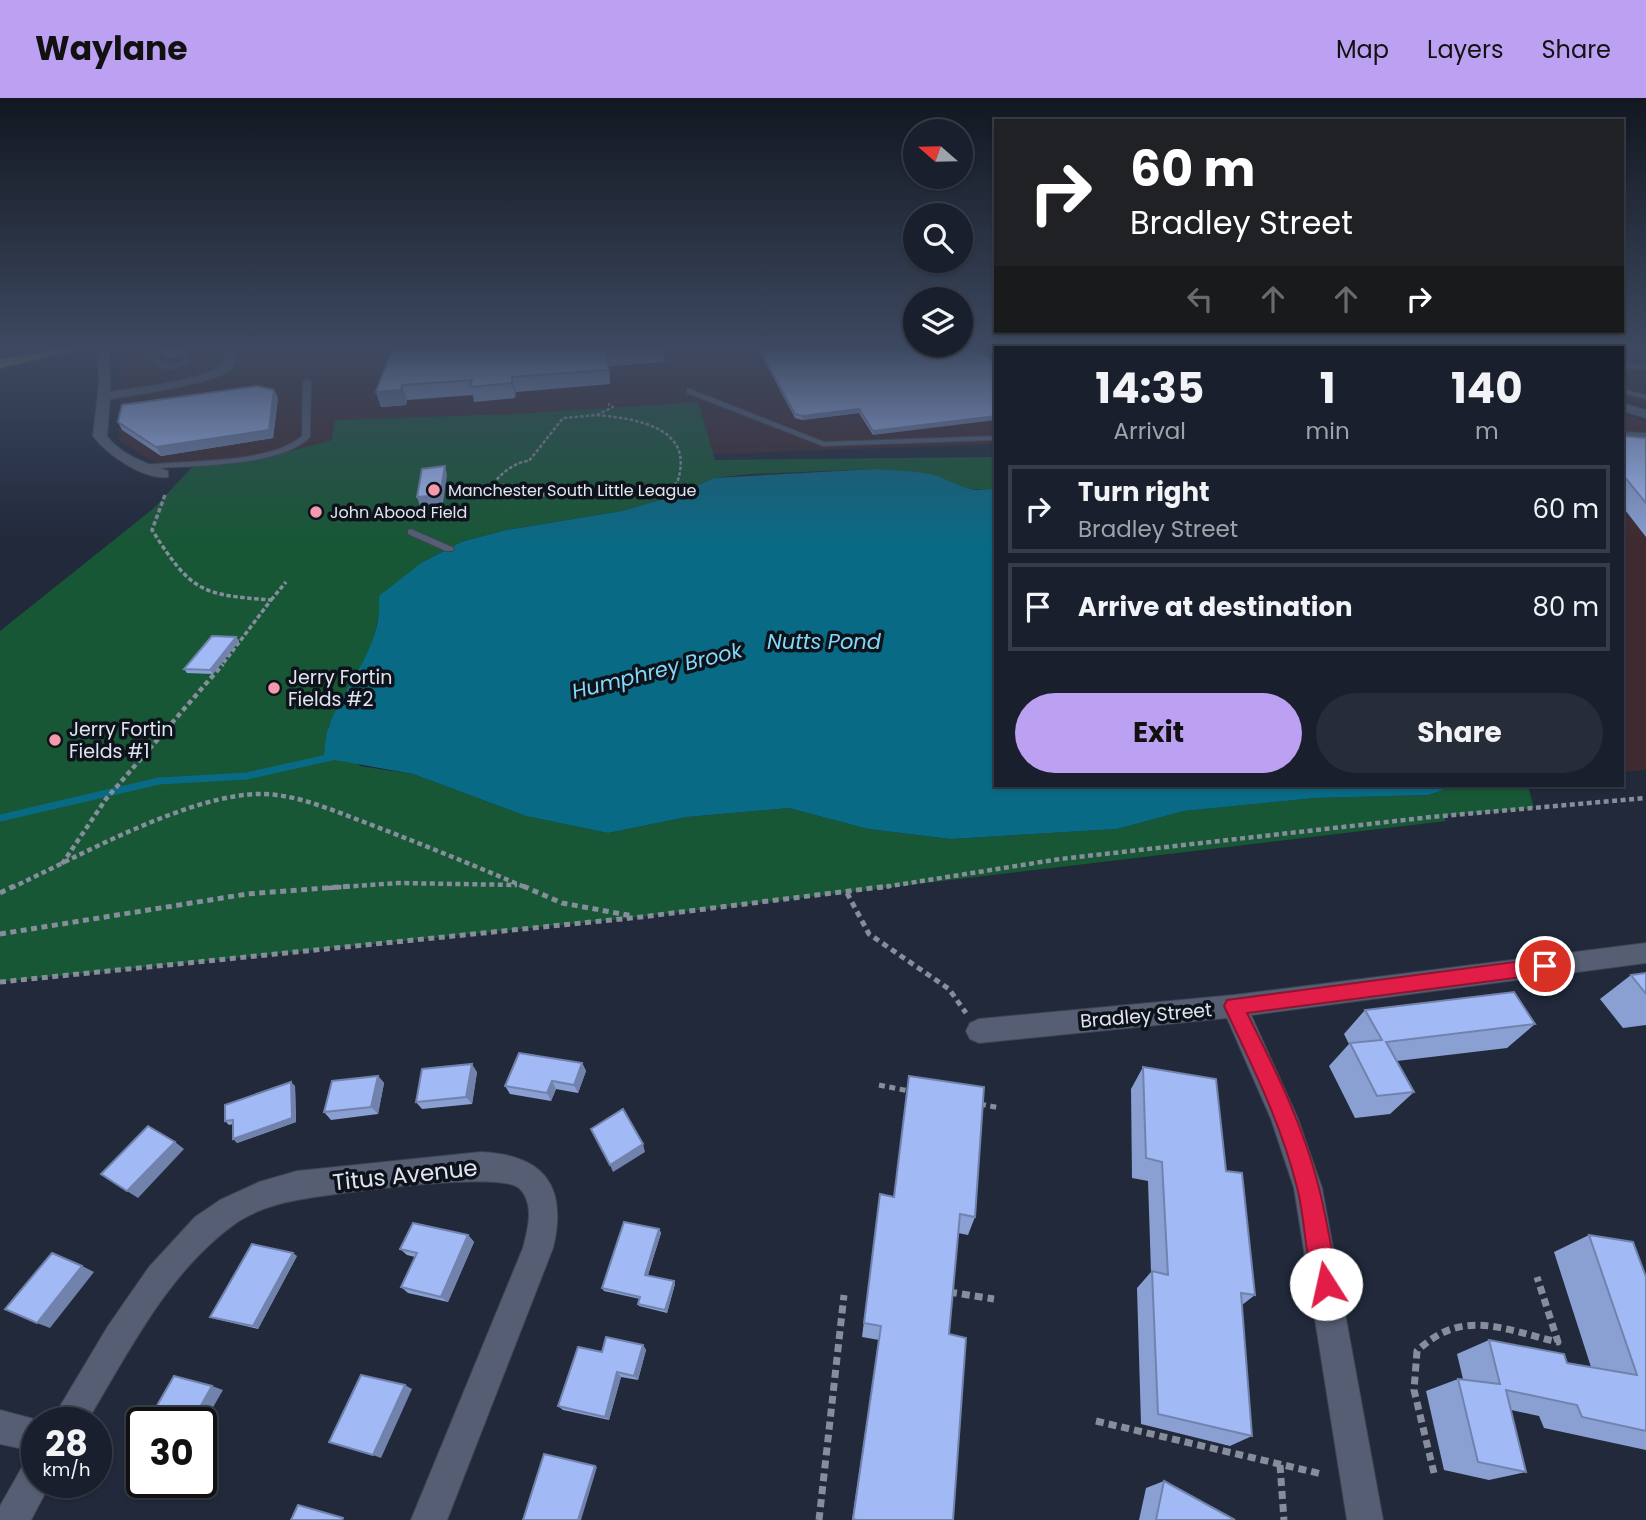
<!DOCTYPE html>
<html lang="en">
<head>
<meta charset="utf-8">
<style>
  :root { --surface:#191f2c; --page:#262c38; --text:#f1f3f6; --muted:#9fa2a9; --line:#373d48; --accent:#bca0f2 }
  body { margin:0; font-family:Poppins,sans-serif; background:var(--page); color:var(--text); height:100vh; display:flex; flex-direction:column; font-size:26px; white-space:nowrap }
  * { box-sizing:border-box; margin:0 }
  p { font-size:23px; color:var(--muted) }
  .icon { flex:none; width:38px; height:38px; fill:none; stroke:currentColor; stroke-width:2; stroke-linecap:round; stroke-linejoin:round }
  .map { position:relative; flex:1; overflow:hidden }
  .details { position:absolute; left:994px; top:248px; width:630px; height:441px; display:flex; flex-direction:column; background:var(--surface); border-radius:0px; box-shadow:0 2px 5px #0004,0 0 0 2px var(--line) }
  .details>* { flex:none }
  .guide { position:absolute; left:994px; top:21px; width:630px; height:214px; border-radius:0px; box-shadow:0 2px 5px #0004,0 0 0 2px var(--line); background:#202124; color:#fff; overflow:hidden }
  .needle { width:46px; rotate:290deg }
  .controls { position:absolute; left:903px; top:21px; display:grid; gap:14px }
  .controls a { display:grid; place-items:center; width:70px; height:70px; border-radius:50%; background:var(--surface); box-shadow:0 2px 5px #0004,0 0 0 2px var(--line); font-size:35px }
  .speed { position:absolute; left:21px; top:1309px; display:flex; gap:14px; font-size:35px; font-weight:700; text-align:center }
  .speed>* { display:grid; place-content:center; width:91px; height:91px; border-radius:50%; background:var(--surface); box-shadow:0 2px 5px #0004,0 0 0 2px var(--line); line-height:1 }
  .speed small { font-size:18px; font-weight:400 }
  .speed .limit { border:4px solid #111; border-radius:10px; background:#fff; color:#111 }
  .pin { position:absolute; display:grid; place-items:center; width:60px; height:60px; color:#fff; margin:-30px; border:4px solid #fff; border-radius:50%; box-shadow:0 2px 7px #0007 }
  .me { position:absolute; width:77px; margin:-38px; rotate:350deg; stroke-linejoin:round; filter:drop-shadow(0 0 5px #0008) }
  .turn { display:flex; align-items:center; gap:24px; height:147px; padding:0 21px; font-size:32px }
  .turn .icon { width:91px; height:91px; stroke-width:2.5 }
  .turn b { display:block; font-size:49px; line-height:60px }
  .lanes { display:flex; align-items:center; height:66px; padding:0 21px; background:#0003; justify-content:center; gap:35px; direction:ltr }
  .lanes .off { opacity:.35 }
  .eta { display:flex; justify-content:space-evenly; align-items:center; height:119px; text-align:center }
  .eta b { font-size:42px; font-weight:700; line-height:49px }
  .cta { display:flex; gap:14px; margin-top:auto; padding:14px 21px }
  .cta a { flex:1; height:80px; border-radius:42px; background:var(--accent); color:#111; font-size:28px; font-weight:700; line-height:80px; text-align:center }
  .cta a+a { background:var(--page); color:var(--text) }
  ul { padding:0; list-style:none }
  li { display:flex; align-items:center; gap:21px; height:88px; margin:0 14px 10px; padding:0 7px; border:4px solid var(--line); border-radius:0px }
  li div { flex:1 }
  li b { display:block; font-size:26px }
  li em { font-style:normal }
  header { display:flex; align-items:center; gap:42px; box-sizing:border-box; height:98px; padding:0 35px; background:var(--accent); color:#111 }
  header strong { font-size:33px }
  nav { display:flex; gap:38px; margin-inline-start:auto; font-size:24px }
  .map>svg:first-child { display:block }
  .commercial { fill:#3e2a30 }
  .green { fill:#175735 }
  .water { fill:#096a85 }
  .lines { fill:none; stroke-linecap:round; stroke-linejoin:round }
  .stream { stroke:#096a85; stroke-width:7 }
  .lane-casing { stroke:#3e4453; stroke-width:2 }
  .street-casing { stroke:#3e4453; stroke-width:2 }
  .primary-casing { stroke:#3e4453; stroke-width:2 }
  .path-far4 { stroke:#868d9b; stroke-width:2.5; stroke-dasharray:3.5 2; stroke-linecap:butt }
  .path-far3 { stroke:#868d9b; stroke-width:3.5; stroke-dasharray:4.5 2.5; stroke-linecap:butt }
  .path-far2 { stroke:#868d9b; stroke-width:4.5; stroke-dasharray:5 3.5; stroke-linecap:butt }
  .path-far1 { stroke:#868d9b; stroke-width:5; stroke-dasharray:6 4.5; stroke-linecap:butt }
  .path { stroke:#868d9b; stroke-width:7; stroke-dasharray:8 5; stroke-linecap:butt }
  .lane { fill:#555e72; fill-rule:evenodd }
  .street { fill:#555e72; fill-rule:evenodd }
  .primary { fill:#958957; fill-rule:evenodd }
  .wall { fill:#8aa0d3 }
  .shaded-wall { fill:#7182ac }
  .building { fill:#a1baf5; stroke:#7182ac; stroke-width:2 }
  .route { fill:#e11d48; stroke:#92132f; stroke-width:2 }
  .poi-dot { fill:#f39aac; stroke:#0e121a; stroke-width:2.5 }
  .labels { text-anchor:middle; stroke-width:7; stroke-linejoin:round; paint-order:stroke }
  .far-poi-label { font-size:16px; fill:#dfe4f0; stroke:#0e121a; text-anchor:start }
  .poi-label { font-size:19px; fill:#dfe4f0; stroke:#0e121a; text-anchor:start }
  .street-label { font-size:19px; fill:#dfe4f0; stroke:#0e121a }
  .water-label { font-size:21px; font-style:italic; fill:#82d9f9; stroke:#0e121a }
  .near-street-label { font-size:23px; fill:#dfe4f0; stroke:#0e121a }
</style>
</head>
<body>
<header>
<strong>Waylane</strong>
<nav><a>Map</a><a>Layers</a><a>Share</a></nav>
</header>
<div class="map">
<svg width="1646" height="1422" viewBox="0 0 1646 1422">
  <rect width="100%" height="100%" fill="#21293b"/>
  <g class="commercial">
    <path d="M120 249H993L996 252V346L713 356 698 304 512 316 336 322 332 342 251 363 168 369 148 361 119 342Z"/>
    <path d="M1501 249H1646V308L1622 301V250Z"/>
    <path d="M1622 316 1646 323V672L1622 674Z"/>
  </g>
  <path class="green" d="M698 304 715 362 996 359V390L985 392 958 390 936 378 875 371 749 376 714 380 674 398 622 413 506 432 461 444 421 465 380 511 371 553 328 629 360 668 413 676 526 718 608 735 687 719 789 710 868 731 951 741 1117 731 1184 713 1315 700 1429 697 1454 688H1528L1534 710 1444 718 1446 723 641 819 0 884V533L154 410 194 367 251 363 332 342 335 322 512 316Z"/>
  <path class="water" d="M875 371C894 373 918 372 937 378 960 387 968 396 996 390V688H1454L1429 697 1315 700 1184 713 1117 731 951 741 868 731 789 710 687 719 608 735 526 718 413 676 324 660C325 650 325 638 329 628 346 583 383 550 379 498L421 465 461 444 506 432 622 413 674 398 714 380Z"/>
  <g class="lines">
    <path class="stream" d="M0 720 159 683 247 678 332 659"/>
    <g class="lane-casing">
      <g id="lane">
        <path d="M184 249H190L189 265 171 271 159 269 146 251 151 250 163 266 171 267 183 264Z"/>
        <path d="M983 249H990L996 255V261Z"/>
        <path d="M1052 249H1064V250H1053Z"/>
        <path d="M1521 249H1529V250H1522Z"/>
        <path d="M1622 266 1646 267V271L1622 270Z"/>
        <path d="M307 281 311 283 310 339C280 370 188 367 145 371L141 369 145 367C187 362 270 366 302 338L303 283Z"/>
        <path d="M690 291 824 344 996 338V342L823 348 687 295V291Z"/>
        <path d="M1622 291 1646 297V301L1622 295Z"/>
        <path d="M1622 334 1646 335V339L1622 338Z"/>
        <path d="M411 431 452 449 454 451 452 453H446L408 436V432Z"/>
      </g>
    </g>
    <g class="street-casing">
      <g id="street">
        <path d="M97 249H109L110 294C142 288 198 284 223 266L226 249H238C237 256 237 265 232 270 218 286 134 297 110 301L107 338C121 357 146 365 168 373V379C145 383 106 356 93 338L99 286Z"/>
        <path d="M1005 249H1018L1019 250H1006Z"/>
        <path d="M1481 249H1494L1495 250H1482Z"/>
        <path d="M1622 305 1646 312V320L1622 313Z"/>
        <path d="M1646 845V865L1251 917 1298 1021 1322 1090 1383 1422H1347L1294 1090 1271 1021 1227 920 979 945 970 941 966 933 970 925 979 921 1234 897Z"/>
        <path d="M481 1054C544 1057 568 1088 553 1150L447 1422H411L523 1150C528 1131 535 1105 519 1090 498 1072 316 1097 283 1105 267 1109 252 1115 239 1123 169 1171 129 1254 86 1325H50L108 1228 149 1169 195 1119 220 1102 259 1084 297 1073Z"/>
        <path d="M0 1312 49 1325H37V1354L0 1346Z"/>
        <path d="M37 1359V1384H51L31 1422H0V1408L25 1364Z"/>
      </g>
    </g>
    <g class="primary-casing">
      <path id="primary" d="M67 249H89L0 270V262Z"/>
    </g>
    <g class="path-far4">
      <path d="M597 317C639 321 696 330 677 385L664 390"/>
      <path d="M498 390 494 386C499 376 517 363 529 363L563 320 597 317 613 309 608 306"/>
    </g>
    <g class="path-far3">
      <path d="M496 389 504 398"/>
      <path d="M512 395 575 399 669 389"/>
      <path d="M165 397 152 432C191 493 200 497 271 502L222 567"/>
      <path d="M271 502 286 484"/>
    </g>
    <g class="path-far2">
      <path d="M62 766 106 701 223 566"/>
      <path d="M11 790C78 759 190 695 263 696 299 697 331 712 364 724 419 745 473 767 527 790"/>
      <path d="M328 790 398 785 517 787"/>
      <path d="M878 790 1060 761 1431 719 1646 700"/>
    </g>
    <g class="path-far1">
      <path d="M523 788 562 805 633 818"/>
      <path d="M0 795 14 788"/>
      <path d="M847 795 869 836 949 891 966 915"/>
      <path d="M0 836 247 796 352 788"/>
      <path d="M0 884 641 819 889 788"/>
      <path d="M879 987 909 993"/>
      <path d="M980 1006 1000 1010"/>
    </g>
    <g class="path">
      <path d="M949 1194 994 1201"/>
      <path d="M1096 1323 1322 1376"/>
      <path d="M1280 1367 1284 1422"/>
      <path d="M1434 1375 1414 1292 1417 1253C1463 1209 1504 1232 1558 1244L1537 1179"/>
      <path d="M819 1422 844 1197"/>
    </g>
    <use href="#lane" class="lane"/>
    <use href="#street" class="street"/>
    <use href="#primary" class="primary"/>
  </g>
  <g class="wall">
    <path d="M393 249 665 264 609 268 610 286 516 294 515 300 474 304 473 297 407 302 406 307 381 309 376 294Z"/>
    <path d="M794 249H977L873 337 859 315 802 322 795 320 761 257 760 253 794 250Z"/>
    <path d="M1087 249H1239L1238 250H1087Z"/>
    <path d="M274 292 278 300 273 340 161 358 122 332 118 324Z"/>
    <path d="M1622 338 1646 340V439L1622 408Z"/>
    <path d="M236 539 239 543 213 576 187 575 184 571Z"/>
    <path d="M1646 875V927L1623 930 1600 901 1631 877Z"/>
    <path d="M1365 912 1535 926 1507 950 1397 963 1414 994 1390 1016 1355 1020 1329 968 1349 946 1344 936Z"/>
    <path d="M582 965 586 973 578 995 556 991 551 1003 510 996 505 988Z"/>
    <path d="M1143 969 1226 1073 1255 1197 1242 1207 1252 1338 1230 1348 1141 1326 1137 1190 1151 1174 1148 1083 1132 1080 1131 991Z"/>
    <path d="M477 974 472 1006 422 1011 416 1004Z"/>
    <path d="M378 978 384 985 378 1016 331 1022 324 1014Z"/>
    <path d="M909 978 975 1119 968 1137 958 1135 949 1236 953 1422H852L879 1242 862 1239 880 1096 894 1099Z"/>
    <path d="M295 988 296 1024 237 1045 233 1026 229 1027 225 1023Z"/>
    <path d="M659 1131 661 1135 648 1177 675 1186 667 1215 639 1208 638 1206 640 1201 604 1193 602 1190Z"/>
    <path d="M468 1137 474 1144 448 1204 408 1195 401 1189 415 1159 407 1157 400 1151Z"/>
    <path d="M1589 1137 1646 1179V1352L1544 1330 1539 1318 1511 1312 1526 1374 1489 1382 1444 1372 1426 1293 1458 1281H1463L1457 1256 1489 1242 1567 1265 1591 1269 1554 1154Z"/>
    <path d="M297 1158 258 1231 216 1221 210 1219Z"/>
    <path d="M643 1247 646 1252 638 1282 621 1279 609 1322 563 1312 558 1308 602 1254Z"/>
    <path d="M1164 1383 1235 1422H1139L1146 1390Z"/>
  </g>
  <g class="shaded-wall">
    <path d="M177 249H182L181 258 166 260 162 252Z"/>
    <path d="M663 249 665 264 609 268 610 286 608 272 606 254Z"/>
    <path d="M512 279 516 294 515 300 512 285Z"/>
    <path d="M402 287 407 302 406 307 381 309 376 294Z"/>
    <path d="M274 292 278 300 273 340 161 358 156 349Z"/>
    <path d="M859 311V315L802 322V318Z"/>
    <path d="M996 318V322L873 337V333Z"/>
    <path d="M445 368 447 377 443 405 420 408 417 399Z"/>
    <path d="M236 539 239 543 213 576 210 572Z"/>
    <path d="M582 965 586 973 578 995 574 987Z"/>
    <path d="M472 966 477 974 472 1006 466 999Z"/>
    <path d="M378 978 384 985 378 1016 371 1009Z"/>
    <path d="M552 983 556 991 551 1003 547 995Z"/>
    <path d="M291 984 295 988 296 1024 237 1045 233 1041Z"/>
    <path d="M175 1044 184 1051 138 1100 127 1093Z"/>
    <path d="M643 1046 645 1054 613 1074 610 1067Z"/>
    <path d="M659 1131 661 1135 647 1180 645 1177Z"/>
    <path d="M468 1137 474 1144 448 1204 441 1199Z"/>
    <path d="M293 1155 297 1158 258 1231 253 1228Z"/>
    <path d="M82 1168 94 1174 50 1230 37 1225Z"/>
    <path d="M674 1183 675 1186 667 1215 665 1212Z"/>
    <path d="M643 1247 646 1252 638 1282 634 1278Z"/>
    <path d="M617 1274 621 1279 609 1322 605 1319Z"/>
    <path d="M405 1287 412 1291 381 1360 373 1357Z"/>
    <path d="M212 1288 223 1292 201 1330V1325H191Z"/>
    <path d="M595 1368 597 1369 581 1422H578Z"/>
  </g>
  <g class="building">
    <path d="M161 249H177L162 252Z"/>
    <path d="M393 249H663L606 254 608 272 512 279V285L470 289 472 282 402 287 401 292 376 294Z"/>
    <path d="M794 249H977L996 267V318L873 333 859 311 802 318 795 316 760 253Z"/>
    <path d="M1108 249H1238L1236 250H1113Z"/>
    <path d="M257 288 274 292 269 332 156 349 118 324 122 307Z"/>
    <path d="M1622 338 1646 340V405L1622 376Z"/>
    <path d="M445 368 440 397 417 399 422 371Z"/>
    <path d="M212 538 236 539 210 572 184 571Z"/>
    <path d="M1646 875V896L1631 877Z"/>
    <path d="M1514 894 1535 926 1386 944 1414 994 1377 998 1350 945 1382 942 1365 912Z"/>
    <path d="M519 955 582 965 574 987 552 983 547 995 505 988Z"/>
    <path d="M472 966 466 999 416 1004 422 971Z"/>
    <path d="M1143 969 1216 981 1226 1073 1242 1075 1255 1197 1241 1195 1252 1338 1158 1316 1152 1173 1168 1177 1162 1064 1146 1060Z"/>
    <path d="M378 978 371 1009 324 1014 332 983Z"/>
    <path d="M909 978 984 989 975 1119 960 1116 949 1236 966 1240 953 1422H857L853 1421 881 1228 864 1225 880 1096 894 1099Z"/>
    <path d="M291 984 292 1020 233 1041V1022L225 1023V1007Z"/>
    <path d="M623 1011 643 1046 610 1067 591 1031Z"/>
    <path d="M148 1028 175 1044 127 1093 101 1076Z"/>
    <path d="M624 1124 659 1131 645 1177 674 1183 665 1212 638 1206 640 1199 602 1190Z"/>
    <path d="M413 1125 468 1137 441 1199 401 1189 417 1155 400 1151Z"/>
    <path d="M1589 1137 1633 1144 1646 1179V1333L1582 1319 1577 1307 1506 1292 1526 1374 1478 1364 1458 1281 1500 1286 1489 1242 1564 1256 1567 1265 1637 1277Z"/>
    <path d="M252 1146 293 1155 253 1228 210 1219Z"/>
    <path d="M52 1155 82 1168 37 1225 5 1211Z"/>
    <path d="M606 1239 643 1247 634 1278 617 1274 605 1319 558 1308 578 1249 602 1254Z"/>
    <path d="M361 1277 405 1287 373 1357 329 1344Z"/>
    <path d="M174 1278 212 1288 191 1325H147Z"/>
    <path d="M142 1333V1353L132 1350Z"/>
    <path d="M544 1356 595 1368 578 1422H523Z"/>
    <path d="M1164 1383 1235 1422H1156Z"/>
    <path d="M298 1407 343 1420 342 1422H291Z"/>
  </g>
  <linearGradient id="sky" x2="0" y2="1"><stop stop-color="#121720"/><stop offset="0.56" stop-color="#3d4960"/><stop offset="1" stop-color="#3d4960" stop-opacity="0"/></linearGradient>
  <rect width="1646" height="448" fill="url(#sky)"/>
  <path class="route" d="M1545 860 1551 863 1554 868 1551 874 1545 876 1247 915C1275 971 1304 1029 1319 1090 1327 1122 1332 1154 1338 1186L1334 1195 1326 1198 1318 1195C1304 1162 1306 1123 1297 1089 1281 1025 1252 967 1224 908L1227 902Z"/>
  <g class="poi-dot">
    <circle cx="434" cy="392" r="7"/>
    <circle cx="316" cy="414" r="7"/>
    <circle cx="274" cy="590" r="7"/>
    <circle cx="55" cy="642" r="7"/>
  </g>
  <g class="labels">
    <g class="far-poi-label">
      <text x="448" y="398">Manchester South Little League</text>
      <text x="330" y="420">John Abood Field</text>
    </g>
    <g class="poi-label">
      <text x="288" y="586">Jerry Fortin<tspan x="288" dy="22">Fields #2</tspan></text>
      <text x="69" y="638">Jerry Fortin<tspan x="69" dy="22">Fields #1</tspan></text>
    </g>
    <g class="street-label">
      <text transform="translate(1146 917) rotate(-5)" y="7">Bradley Street</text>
    </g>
    <g class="water-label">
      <text x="824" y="551">Nutts Pond</text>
      <text transform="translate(657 573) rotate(-14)" y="7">Humphrey Brook</text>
    </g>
    <g class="near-street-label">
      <text transform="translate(405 1077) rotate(-6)" y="8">Titus Avenue</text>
    </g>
  </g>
</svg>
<div class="controls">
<a><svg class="needle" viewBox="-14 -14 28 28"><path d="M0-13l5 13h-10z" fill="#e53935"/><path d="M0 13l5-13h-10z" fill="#9fa2a9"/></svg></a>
<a><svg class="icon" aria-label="search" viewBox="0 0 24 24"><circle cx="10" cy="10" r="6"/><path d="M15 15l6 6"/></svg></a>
<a><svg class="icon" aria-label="layers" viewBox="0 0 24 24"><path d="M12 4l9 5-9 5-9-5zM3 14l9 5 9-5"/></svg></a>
</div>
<div class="speed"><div>28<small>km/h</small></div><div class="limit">30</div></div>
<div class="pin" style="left:1545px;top:868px;background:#d93025"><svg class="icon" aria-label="arrive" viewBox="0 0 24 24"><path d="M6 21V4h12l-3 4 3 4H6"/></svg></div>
<svg class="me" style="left:1326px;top:1186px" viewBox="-20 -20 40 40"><circle r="19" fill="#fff"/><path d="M0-13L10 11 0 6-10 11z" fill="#e11d48"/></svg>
<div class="guide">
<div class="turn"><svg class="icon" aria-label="right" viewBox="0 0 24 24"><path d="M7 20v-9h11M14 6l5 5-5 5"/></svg><div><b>60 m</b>Bradley Street</div></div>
<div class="lanes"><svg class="icon off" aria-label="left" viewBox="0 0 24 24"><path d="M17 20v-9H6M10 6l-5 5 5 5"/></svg><svg class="icon off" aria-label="ahead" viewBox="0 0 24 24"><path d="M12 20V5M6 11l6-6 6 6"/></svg><svg class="icon off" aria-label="ahead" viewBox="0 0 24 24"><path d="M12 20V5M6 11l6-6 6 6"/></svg><svg class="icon" aria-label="right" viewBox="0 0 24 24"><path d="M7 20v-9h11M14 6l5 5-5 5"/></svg></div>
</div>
<section class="details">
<div class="eta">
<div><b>14:35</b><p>Arrival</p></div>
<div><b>1</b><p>min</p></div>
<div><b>140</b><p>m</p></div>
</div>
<ul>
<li><svg class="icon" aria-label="right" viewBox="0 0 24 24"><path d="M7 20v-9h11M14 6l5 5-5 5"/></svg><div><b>Turn right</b><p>Bradley Street</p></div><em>60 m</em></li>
<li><svg class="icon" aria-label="arrive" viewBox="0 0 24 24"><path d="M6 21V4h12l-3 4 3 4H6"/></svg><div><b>Arrive at destination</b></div><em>80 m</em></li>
</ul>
<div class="cta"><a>Exit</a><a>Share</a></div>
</section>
</div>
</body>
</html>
